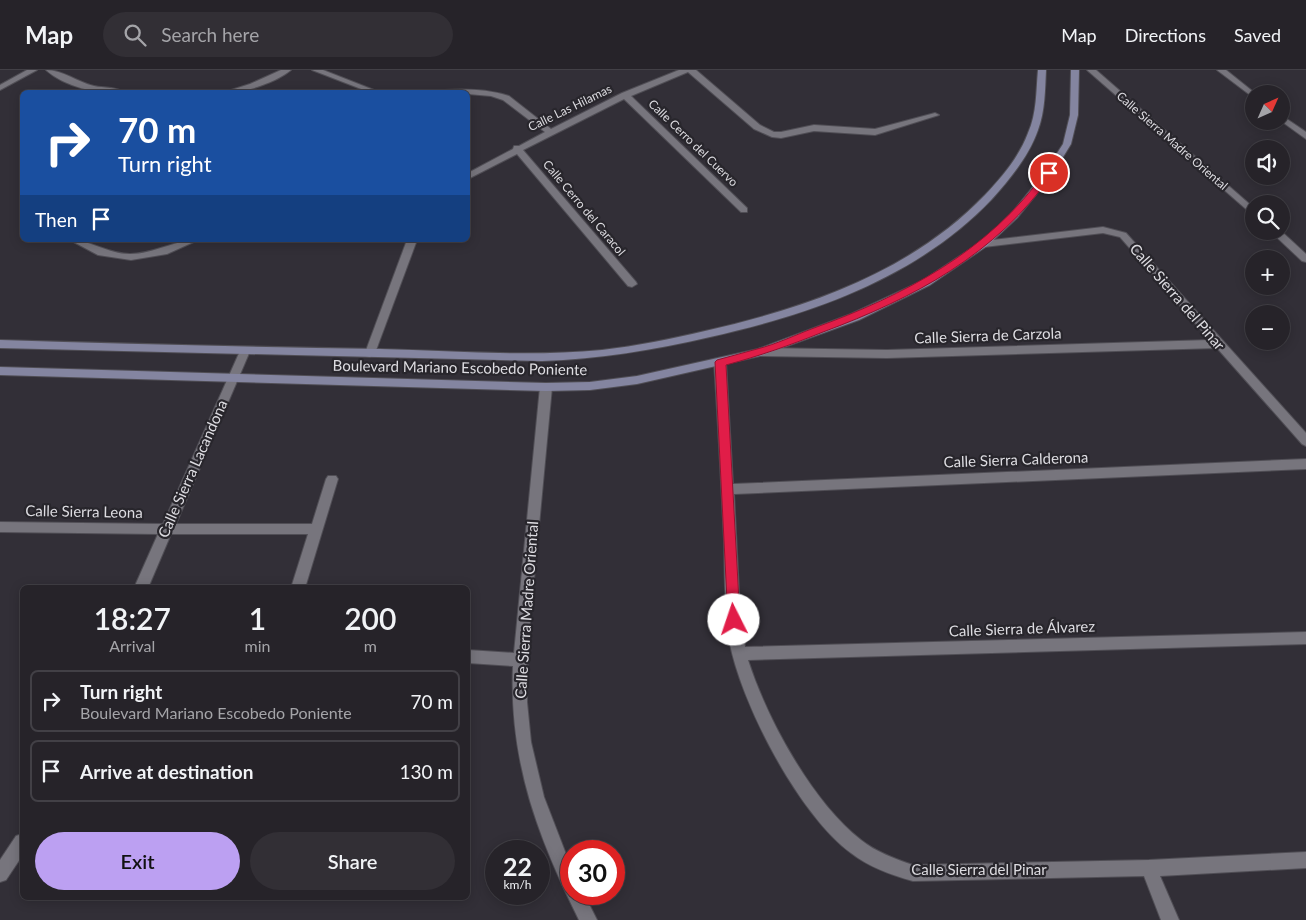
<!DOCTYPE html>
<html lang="en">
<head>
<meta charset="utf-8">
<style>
  :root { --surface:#262329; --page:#322f35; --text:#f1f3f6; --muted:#a4a4a8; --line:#424046; --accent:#bca0f2 }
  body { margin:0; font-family:Lato,sans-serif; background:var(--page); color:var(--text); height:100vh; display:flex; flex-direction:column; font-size:19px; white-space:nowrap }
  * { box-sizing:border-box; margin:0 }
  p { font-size:16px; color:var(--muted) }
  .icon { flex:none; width:28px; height:28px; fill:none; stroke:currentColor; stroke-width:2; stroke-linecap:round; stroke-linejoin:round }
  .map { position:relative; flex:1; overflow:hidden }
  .details { position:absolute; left:20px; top:515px; width:450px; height:315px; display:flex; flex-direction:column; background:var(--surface); border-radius:8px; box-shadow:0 2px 12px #0003,0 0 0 1px var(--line) }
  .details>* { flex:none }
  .banner { position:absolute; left:20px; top:20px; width:450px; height:152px; border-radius:8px; box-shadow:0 2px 12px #0003,0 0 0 1px var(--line); background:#1a4fa0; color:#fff; overflow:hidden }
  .needle { width:32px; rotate:45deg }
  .controls { position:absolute; left:1245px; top:15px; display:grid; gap:10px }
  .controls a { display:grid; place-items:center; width:45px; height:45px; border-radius:50%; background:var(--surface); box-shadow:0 2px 12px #0003,0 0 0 1px var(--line); font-size:25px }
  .speed { position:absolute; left:485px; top:770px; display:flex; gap:10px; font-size:25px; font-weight:700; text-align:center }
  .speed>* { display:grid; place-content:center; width:65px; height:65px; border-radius:50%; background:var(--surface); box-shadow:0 2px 12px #0003,0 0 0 1px var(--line); line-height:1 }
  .speed small { font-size:12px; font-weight:400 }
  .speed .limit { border:8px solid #d22; background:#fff; color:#111 }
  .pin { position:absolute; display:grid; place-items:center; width:42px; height:42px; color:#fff; margin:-21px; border:2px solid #fff; border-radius:50%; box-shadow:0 1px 5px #0007 }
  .me { position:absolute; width:55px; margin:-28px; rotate:356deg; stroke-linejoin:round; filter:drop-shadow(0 0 4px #0008) }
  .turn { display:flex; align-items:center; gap:18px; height:105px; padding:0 15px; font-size:22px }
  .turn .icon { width:65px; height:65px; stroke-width:2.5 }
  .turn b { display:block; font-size:35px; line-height:42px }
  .then { display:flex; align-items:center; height:48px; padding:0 15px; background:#0003; gap:10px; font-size:19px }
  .eta { display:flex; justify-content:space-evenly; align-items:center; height:85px; text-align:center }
  .eta b { font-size:30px; font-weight:600; line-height:35px }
  .primary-button { display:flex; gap:10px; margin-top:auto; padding:10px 15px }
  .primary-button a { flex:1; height:58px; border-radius:30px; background:var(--accent); color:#111; font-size:20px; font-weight:600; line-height:58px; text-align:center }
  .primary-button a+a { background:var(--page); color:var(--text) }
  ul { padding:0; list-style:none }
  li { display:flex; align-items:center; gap:15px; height:62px; margin:0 10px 8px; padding:0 5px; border:2px solid var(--line); border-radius:8px }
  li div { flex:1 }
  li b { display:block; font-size:19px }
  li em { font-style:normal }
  header { display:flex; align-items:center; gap:30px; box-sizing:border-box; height:70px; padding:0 25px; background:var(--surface); border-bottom:1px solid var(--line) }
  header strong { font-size:24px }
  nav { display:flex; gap:28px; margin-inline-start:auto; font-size:18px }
  .search { width:350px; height:45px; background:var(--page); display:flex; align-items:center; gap:12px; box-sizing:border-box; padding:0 18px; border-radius:28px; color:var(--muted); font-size:19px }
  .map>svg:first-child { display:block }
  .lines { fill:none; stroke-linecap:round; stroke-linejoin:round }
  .street-casing { stroke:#504e55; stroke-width:2 }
  .secondary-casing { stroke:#504e55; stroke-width:2 }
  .street { fill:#77757d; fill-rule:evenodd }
  .secondary { fill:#8485a0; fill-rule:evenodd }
  .route { fill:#e11d48; stroke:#92132f }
  .labels { text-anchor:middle; stroke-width:4.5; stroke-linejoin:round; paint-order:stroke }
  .far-street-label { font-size:12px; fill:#dddce1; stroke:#28262c }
  .street-label { font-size:15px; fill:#dddce1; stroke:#28262c }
</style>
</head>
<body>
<header>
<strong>Map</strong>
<div class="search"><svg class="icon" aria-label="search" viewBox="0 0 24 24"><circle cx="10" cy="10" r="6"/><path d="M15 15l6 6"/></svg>Search here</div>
<nav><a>Map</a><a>Directions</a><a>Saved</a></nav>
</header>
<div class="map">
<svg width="1306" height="850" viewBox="0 0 1306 850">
  <rect width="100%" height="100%" fill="#322f37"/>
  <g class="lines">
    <g class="street-casing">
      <g id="street">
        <path d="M27 0H37L0 20V15Z"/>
        <path d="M46 0C63 0 77 12 94 16 103 18 117 17 124 22 99 25 65 17 46 0Z"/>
        <path d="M281 0H291C277 12 243 24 225 22L250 14Z"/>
        <path d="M312 0H323L379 22H369Z"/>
        <path d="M679 0H696L760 55 774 62H781L814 55 875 59 935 43 939 45 875 65 814 61 781 68 772 67 754 59 688 2 631 26 747 138V142H741L624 29 523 80 636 212 637 214 632 217 628 216 517 84 468 109V103L513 79 514 76H519L545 62 503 30 491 26 468 24V22H440L444 20C466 19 487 19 509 26L551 59 622 23Z"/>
        <path d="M1087 0H1096L1254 138V146Z"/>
        <path d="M1217 0H1226L1256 24H1254V28Z"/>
        <path d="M1281 45 1306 62V69L1281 51Z"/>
        <path d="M1103 157 1126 163 1306 363V376L1302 374 1217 278 887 288 760 286 755 282 760 278 887 280 1210 270 1120 167 1103 163 984 177 979 174 984 171Z"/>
        <path d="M1270 161H1281L1306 184V192L1302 191Z"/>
        <path d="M70 170C91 170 108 184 130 184 154 184 174 170 198 170L167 184 131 190 98 185Z"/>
        <path d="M407 170H417L375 283 370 287 366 286 365 283Z"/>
        <path d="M245 277 250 281 176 454H312L326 409 328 406H336L338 409 305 518H291L308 464H171L148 518H134L158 464 0 462V452L163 454 240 281Z"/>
        <path d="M720 288 726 292 733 414 1306 389V399L734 424 740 541 745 577 1306 562V574L748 590C767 649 812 732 861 770 876 782 895 789 913 795L1149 790 1306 782V798L1160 806 1179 850H1161L1144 806 913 811C891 805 869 797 851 783 799 745 740 632 729 569 724 536 725 503 724 470 721 411 718 351 714 292Z"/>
        <path d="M546 313 552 317 528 573 527 632 531 672 544 727 571 797V824H584L597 850H579C538 767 509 692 513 596L468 593V580L514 583 540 317Z"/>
        <path d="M22 764V786L6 810 0 812V790L16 766Z"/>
      </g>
    </g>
    <g class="secondary-casing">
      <g id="secondary">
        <path d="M1038 0H1046C1045 20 1045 41 1038 60 1029 86 1010 109 992 129 918 207 813 244 710 267 654 280 599 289 542 291L0 278V270C127 274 253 277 380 279 454 281 528 287 602 280 637 276 671 269 705 261 807 238 911 202 985 125 1002 107 1019 87 1028 63 1037 43 1036 21 1038 0Z"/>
        <path d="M1071 0H1079L1078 45 1071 74 1052 105 1017 148 987 176 930 215 859 250 760 286 637 314 590 320 546 321 0 305V297L546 313 590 312 637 306 758 279 851 244 922 211 981 172 1011 144 1045 102 1063 74 1070 45Z"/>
      </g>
    </g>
    <use href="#street" class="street"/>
    <use href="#secondary" class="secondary"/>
  </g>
  <path class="route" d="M1046 101 1053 103C996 185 914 228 823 262 791 275 759 286 726 295L740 550 738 554 734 556 729 554 728 550 715 292 717 290C730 286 744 283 757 279 777 274 795 265 814 258 905 225 988 182 1046 101Z"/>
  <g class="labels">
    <g class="far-street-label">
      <text transform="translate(570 38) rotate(-26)" y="4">Calle Las Hilamas</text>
      <text transform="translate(1172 71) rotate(41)" y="4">Calle Sierra Madre Oriental</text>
      <text transform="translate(693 73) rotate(44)" y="4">Calle Cerro del Cuervo</text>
      <text transform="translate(584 138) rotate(50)" y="4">Calle Cerro del Caracol</text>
    </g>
    <g class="street-label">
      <text transform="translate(1177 227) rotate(49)" y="5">Calle Sierra del Pinar</text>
      <text transform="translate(988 266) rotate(-2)" y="5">Calle Sierra de Carzola</text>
      <text transform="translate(460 298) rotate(1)" y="5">Boulevard Mariano Escobedo Poniente</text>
      <text transform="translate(1016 390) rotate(-2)" y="5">Calle Sierra Calderona</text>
      <text transform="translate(193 399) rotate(-66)" y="5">Calle Sierra Lacandona</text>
      <text transform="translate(84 442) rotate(1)" y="5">Calle Sierra Leona</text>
      <text transform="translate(527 540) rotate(-86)" y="5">Calle Sierra Madre Oriental</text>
      <text transform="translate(1022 559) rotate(-2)" y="5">Calle Sierra de Álvarez</text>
      <text x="979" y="805">Calle Sierra del Pinar</text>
    </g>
  </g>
</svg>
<div class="controls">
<a><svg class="needle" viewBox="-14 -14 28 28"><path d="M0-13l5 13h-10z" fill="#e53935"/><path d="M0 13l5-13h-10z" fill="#a4a4a8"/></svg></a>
<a><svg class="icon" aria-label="sound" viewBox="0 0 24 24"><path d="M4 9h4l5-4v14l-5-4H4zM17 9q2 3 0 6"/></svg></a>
<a><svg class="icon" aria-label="search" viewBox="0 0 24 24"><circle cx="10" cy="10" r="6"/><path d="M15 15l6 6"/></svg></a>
<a>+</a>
<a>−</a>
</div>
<div class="speed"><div>22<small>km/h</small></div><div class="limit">30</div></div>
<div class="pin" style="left:1049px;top:103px;background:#d93025"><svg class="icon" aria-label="arrive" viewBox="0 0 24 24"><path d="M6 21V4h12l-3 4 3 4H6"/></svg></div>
<svg class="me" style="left:734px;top:550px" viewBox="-20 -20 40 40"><circle r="19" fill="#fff"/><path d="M0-13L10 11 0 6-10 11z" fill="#e11d48"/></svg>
<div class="banner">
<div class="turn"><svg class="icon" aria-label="right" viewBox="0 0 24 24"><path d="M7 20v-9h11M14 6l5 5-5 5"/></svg><div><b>70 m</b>Turn right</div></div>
<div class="then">Then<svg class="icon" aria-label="arrive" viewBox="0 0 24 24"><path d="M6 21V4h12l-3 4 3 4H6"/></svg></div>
</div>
<section class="details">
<div class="eta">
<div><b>18:27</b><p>Arrival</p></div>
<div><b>1</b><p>min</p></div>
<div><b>200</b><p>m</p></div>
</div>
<ul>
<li><svg class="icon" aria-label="right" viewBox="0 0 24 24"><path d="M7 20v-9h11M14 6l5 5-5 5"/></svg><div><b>Turn right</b><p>Boulevard Mariano Escobedo Poniente</p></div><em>70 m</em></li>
<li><svg class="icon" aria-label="arrive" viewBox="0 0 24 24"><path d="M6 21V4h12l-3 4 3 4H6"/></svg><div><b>Arrive at destination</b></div><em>130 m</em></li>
</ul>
<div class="primary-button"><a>Exit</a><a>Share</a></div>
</section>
</div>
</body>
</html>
